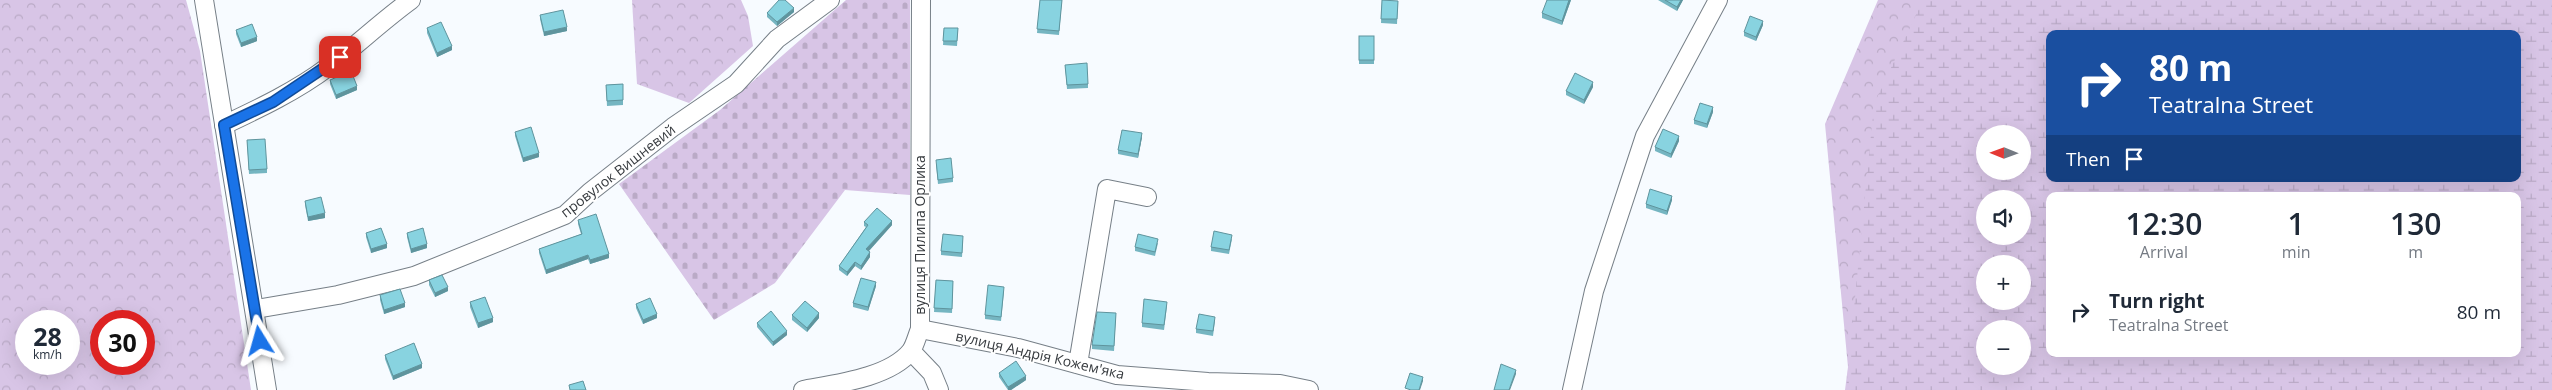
<!DOCTYPE html>
<html lang="en">
<head>
<meta charset="utf-8">
<style>
  :root { --surface:#fff; --page:#f6f6f7; --text:#1f2937; --muted:#747a83 }
  body { margin:0; font-family:"Open Sans",sans-serif; background:var(--page); color:var(--text); height:100vh; display:flex; flex-direction:column; font-size:19px; white-space:nowrap }
  * { box-sizing:border-box; margin:0 }
  p { font-size:16px; color:var(--muted) }
  .icon { flex:none; width:28px; height:28px; fill:none; stroke:currentColor; stroke-width:2; stroke-linecap:round; stroke-linejoin:round }
  .map { position:relative; flex:1; overflow:hidden }
  .panel { position:absolute; left:2046px; top:192px; width:475px; height:165px; display:flex; flex-direction:column; background:var(--surface); border-radius:10px; box-shadow:0 5px 20px #0002 }
  .panel>* { flex:none }
  .guide { position:absolute; left:2046px; top:30px; width:475px; height:152px; border-radius:10px; box-shadow:0 5px 20px #0002; background:#1a4fa0; color:#fff; overflow:hidden }
  .needle { width:32px; rotate:271deg }
  .fabs { position:absolute; left:1976px; top:125px; display:grid; gap:10px }
  .fabs a { display:grid; place-items:center; width:55px; height:55px; border-radius:50%; background:var(--surface); box-shadow:0 5px 20px #0002; font-size:25px }
  .speed { position:absolute; left:15px; top:310px; display:flex; gap:10px; font-size:25px; font-weight:700; text-align:center }
  .speed>* { display:grid; place-content:center; width:65px; height:65px; border-radius:50%; background:var(--surface); box-shadow:0 5px 20px #0002; line-height:1 }
  .speed small { font-size:12px; font-weight:400 }
  .speed .limit { border:8px solid #d22; background:#fff; color:#111 }
  .pin { position:absolute; display:grid; place-items:center; width:42px; height:42px; color:#fff; margin:-21px; border-radius:10px; box-shadow:0 2px 8px #0006 }
  .me { position:absolute; width:55px; margin:-28px; rotate:352deg; stroke-linejoin:round; filter:drop-shadow(0 0 4px #0008) }
  .turn { display:flex; align-items:center; gap:18px; height:105px; padding:0 20px; font-size:22px }
  .turn .icon { width:65px; height:65px; stroke-width:2.5 }
  .turn b { display:block; font-size:35px; line-height:42px }
  .then { display:flex; align-items:center; height:48px; padding:0 20px; background:#0003; gap:10px; font-size:19px }
  .eta { display:flex; justify-content:space-evenly; align-items:center; height:85px; text-align:center }
  .eta b { font-size:30px; font-weight:600; line-height:35px }
  ul { padding:0; list-style:none }
  li { display:flex; align-items:center; gap:15px; height:70px; padding:0 20px }
  li div { flex:1 }
  li b { display:block; font-size:19px }
  li em { font-style:normal }
  .map>svg:first-child { display:block }
  .forest { fill:url(#forest-crowns); fill-rule:evenodd }
  .wetland { fill:url(#wetland-marsh); fill-rule:evenodd }
  .cemetery { fill:url(#cemetery-stones) }
  .lines { fill:none; stroke-linecap:round; stroke-linejoin:round }
  .minor-casing { stroke:#767f87; stroke-width:20 }
  .minor { stroke:#fff; stroke-width:18 }
  .wall { fill:#75b5c1 }
  .shaded-wall { fill:#5f949d }
  .building { fill:#88d3e0; stroke:#5f949d }
  .route-casing { stroke:#114b97; stroke-width:12 }
  .route { stroke:#1a73e8; stroke-width:9 }
  .labels { text-anchor:middle; stroke-width:4; stroke-linejoin:round; paint-order:stroke }
  .street-label { font-size:14px; fill:#363a3e; stroke:#fff }
</style>
</head>
<body>
<div class="map">
<svg width="2552" height="390" viewBox="0 0 2552 390">
  <defs>
    <pattern id="forest-crowns" width="20" height="18" patternUnits="userSpaceOnUse" patternTransform="scale(1.25)"><rect width="20" height="18" fill="#d8c5e6"/><path d="M2 6a3 3 0 1 1 6 0M12 15a3 3 0 1 1 6 0" fill="none" stroke="#baaac6"/></pattern>
    <pattern id="wetland-marsh" width="20" height="14" patternUnits="userSpaceOnUse" patternTransform="scale(1.25)"><rect width="20" height="14" fill="#d8c5e6"/><path d="M1 5h8M5 5V1M11 12h8M15 12V8" fill="none" stroke="#baaac6"/></pattern>
    <pattern id="cemetery-stones" width="16" height="16" patternUnits="userSpaceOnUse" patternTransform="scale(1.25)"><rect width="16" height="16" fill="#d8c5e6"/><path d="M2 7V4a2 2 0 0 1 4 0v3zM10 15v-3a2 2 0 0 1 4 0v3z" fill="#baaac6"/></pattern>
  </defs>
  <rect width="100%" height="100%" fill="#f7fbff"/>
  <g class="forest">
    <path d="M0 0H186L200 51 251 390H0ZM26 321H69V364H26ZM101 321H144V364H101Z"/>
    <path d="M632 0H741L748 16 753 46 689 103 637 84Z"/>
    <path d="M1878 0H1936L1985 134V171H2022L2050 196V354L2159 390H1845L1848 367 1825 124ZM1985 199H2022V236H1985ZM1985 264H2022V301H1985ZM1985 329H2022V366H1985Z"/>
  </g>
  <path class="wetland" d="M1923 0H2552V390H1846L1874 104ZM2050 34H2518V179H2050ZM1985 134H2022V171H1985ZM2050 196H2518V354H2050ZM1985 199H2022V236H1985ZM1985 264H2022V301H1985ZM1985 329H2022V366H1985Z"/>
  <path class="cemetery" d="M846 0H910V195L845 190 775 283 714 320 619 184 720 110Z"/>
  <g class="lines">
    <g class="minor-casing">
      <g id="minor">
        <path d="M204 0 267 390"/>
        <path d="M224 125C260 108 296 91 328 67 356 46 382 21 411 0"/>
        <path d="M256 309 338 295 414 276 565 215 590 192 673 127 736 84 777 39 830 0"/>
        <path d="M920 329 1018 348 1117 375 1208 382 1280 384 1309 390"/>
        <path d="M911 351 932 373 939 390"/>
        <path d="M1078 364 1107 189 1147 197"/>
        <path d="M803 390C835 384 889 378 911 351 915 345 917 336 920 329L921 0"/>
        <path d="M1572 390 1594 291 1645 136 1718 0"/>
      </g>
    </g>
    <use href="#minor" class="minor"/>
  </g>
  <g class="wall">
    <path d="M1040 0H1062L1059 35 1037 33Z"/>
    <path d="M1382 0 1398 1 1397 24 1381 23Z"/>
    <path d="M1571 0 1562 25 1542 18V13Z"/>
    <path d="M1658 0H1683L1677 11Z"/>
    <path d="M794 12 777 26 767 17V13Z"/>
    <path d="M540 15 567 31 544 36 540 19Z"/>
    <path d="M1763 25 1756 41 1744 36V32Z"/>
    <path d="M427 28 452 50 437 57 427 33Z"/>
    <path d="M944 28H958L957 46 943 45Z"/>
    <path d="M236 30 257 41 241 47 236 34Z"/>
    <rect x="1359" y="36" width="15" height="28"/>
    <path d="M1065 65 1088 84V88L1067 89Z"/>
    <path d="M330 80 357 90 336 99 330 84Z"/>
    <path d="M623 84V105L607 106 606 85Z"/>
    <path d="M1593 87 1584 104 1566 95V91Z"/>
    <path d="M1713 112 1707 128 1694 124V120Z"/>
    <path d="M515 132 539 157 523 162 515 136Z"/>
    <path d="M1142 137 1138 158 1118 154V150Z"/>
    <path d="M247 140 267 169V173L249 174Z"/>
    <path d="M1679 141 1671 158 1655 151V147Z"/>
    <path d="M936 164 953 178V182L938 184Z"/>
    <path d="M1672 200 1667 215 1646 208V204Z"/>
    <path d="M305 201 325 218 308 221 305 205Z"/>
    <path d="M578 220 609 258 590 264 588 259 546 274 539 253V249L581 234 578 224Z"/>
    <path d="M864 222 892 225 869 251 870 257 861 270 855 266 847 276 839 270V266L866 227 864 226Z"/>
    <path d="M366 233 387 248 371 253 366 237Z"/>
    <path d="M407 233 427 248 411 253 407 237Z"/>
    <path d="M1232 239 1229 254 1211 251V247Z"/>
    <path d="M963 240 962 257 941 255V251Z"/>
    <path d="M1158 243 1155 256 1135 251V247Z"/>
    <path d="M429 280 448 291 435 297 429 285Z"/>
    <path d="M936 280 953 281 952 313 934 312Z"/>
    <path d="M876 286 868 311 853 307V303Z"/>
    <path d="M1004 291 1001 321 985 319V315Z"/>
    <path d="M380 295 405 307 384 314 380 300Z"/>
    <path d="M470 302 493 322 478 328 470 307Z"/>
    <path d="M636 304 657 318 643 324 636 308Z"/>
    <path d="M1167 306 1164 330 1142 327V323Z"/>
    <path d="M1116 313 1114 351 1092 349V345Z"/>
    <path d="M792 315 819 318 807 332 792 320Z"/>
    <path d="M1215 321 1213 336 1196 333V329Z"/>
    <path d="M757 323 787 335 773 346 757 327Z"/>
    <path d="M385 355 422 368 393 380 385 359Z"/>
    <path d="M999 373 1026 380 1011 390H1008L999 377Z"/>
  </g>
  <g class="shaded-wall">
    <path d="M1569 0H1571L1562 25V21Z"/>
    <path d="M1681 0H1683L1677 11V7Z"/>
    <path d="M794 8V12L777 26V22Z"/>
    <path d="M1763 21V25L1756 41V37Z"/>
    <path d="M567 27V31L544 36V32Z"/>
    <path d="M257 37V41L241 47V43Z"/>
    <path d="M452 46V50L437 57V53Z"/>
    <path d="M1593 82V87L1584 104V100Z"/>
    <path d="M357 86V90L336 99V95Z"/>
    <path d="M1713 107V112L1707 128V124Z"/>
    <path d="M1142 133V137L1138 158V154Z"/>
    <path d="M1679 136V141L1671 158V154Z"/>
    <path d="M539 153V157L523 162V158Z"/>
    <path d="M1672 196V200L1667 215V211Z"/>
    <path d="M325 213V218L308 221V217Z"/>
    <path d="M892 221V225L866 254V249Z"/>
    <path d="M387 244V248L371 253V249Z"/>
    <path d="M427 244V248L411 253V249Z"/>
    <path d="M870 252V257L861 270V266Z"/>
    <path d="M609 254V258L590 264V260Z"/>
    <path d="M588 255V259L546 274V270Z"/>
    <path d="M855 262V266L847 276V272Z"/>
    <path d="M876 282V286L868 311V307Z"/>
    <path d="M448 287V291L435 297V293Z"/>
    <path d="M405 303V307L384 314V310Z"/>
    <path d="M819 313V318L807 332V328Z"/>
    <path d="M657 314V318L643 324V320Z"/>
    <path d="M493 318V322L478 328V323Z"/>
    <path d="M787 331V335L773 346V342Z"/>
    <path d="M422 364V368L393 380V376Z"/>
    <path d="M1516 370V374L1510 390H1509Z"/>
    <path d="M1026 376V380L1011 390H1008V387Z"/>
    <path d="M1423 377V381L1420 390H1419Z"/>
  </g>
  <g class="building">
    <path d="M779 0H785L794 8 777 22 767 13Z"/>
    <path d="M1040 0H1062L1059 31 1037 29Z"/>
    <path d="M1382 0 1398 1 1397 19H1381Z"/>
    <path d="M1547 0H1569L1562 21 1542 13Z"/>
    <path d="M1665 0H1681L1677 7Z"/>
    <path d="M563 10 567 27 544 32 540 15Z"/>
    <path d="M1750 16 1763 21 1756 37 1744 32Z"/>
    <path d="M441 22 452 46 437 53 427 28Z"/>
    <path d="M252 24 257 37 241 43 236 30Z"/>
    <path d="M944 28H958L957 41H943Z"/>
    <rect x="1359" y="36" width="15" height="24"/>
    <path d="M1087 63 1088 84 1067 85 1065 65Z"/>
    <path d="M351 71 357 86 336 95 330 80Z"/>
    <path d="M1575 73 1593 82 1584 100 1566 91Z"/>
    <path d="M623 84V100L607 101 606 85Z"/>
    <path d="M1700 103 1713 107 1707 124 1694 120Z"/>
    <path d="M531 127 539 153 523 158 515 132Z"/>
    <path d="M1663 129 1679 136 1671 154 1655 147Z"/>
    <path d="M1122 130 1142 133 1138 154 1118 150Z"/>
    <path d="M265 139 267 169 249 170 247 140Z"/>
    <path d="M951 158 953 178 938 180 936 160Z"/>
    <path d="M1650 189 1672 196 1667 211 1646 204Z"/>
    <path d="M321 197 325 213 308 217 305 201Z"/>
    <path d="M877 208 892 221 866 249 870 252 861 266 855 262 847 272 839 266 868 225 864 222Z"/>
    <path d="M596 214 609 254 590 260 588 255 546 270 539 249 582 234 578 220Z"/>
    <path d="M381 228 387 244 371 249 366 233Z"/>
    <path d="M423 228 427 244 411 249 407 233Z"/>
    <path d="M1214 231 1232 235 1229 250 1211 247Z"/>
    <path d="M943 234 963 236 962 253 941 251Z"/>
    <path d="M1138 234 1158 239 1155 252 1135 247Z"/>
    <path d="M442 275 448 287 435 293 429 280Z"/>
    <path d="M861 278 876 282 868 307 853 303Z"/>
    <path d="M936 280 953 281 952 309 934 308Z"/>
    <path d="M988 285 1004 287 1001 317 985 315Z"/>
    <path d="M400 289 405 303 384 310 380 295Z"/>
    <path d="M485 297 493 318 478 323 470 302Z"/>
    <path d="M650 298 657 314 643 320 636 304Z"/>
    <path d="M1144 299 1167 302 1164 325 1142 323Z"/>
    <path d="M805 301 819 313 807 328 792 315Z"/>
    <path d="M771 311 787 331 773 342 757 323Z"/>
    <path d="M1097 312 1116 313 1114 346 1092 345Z"/>
    <path d="M1199 314 1215 317 1213 331 1196 329Z"/>
    <path d="M414 343 422 364 393 376 385 355Z"/>
    <path d="M1016 361 1026 376 1008 387 999 373Z"/>
    <path d="M1501 364 1516 370 1509 390H1494Z"/>
    <path d="M1410 373 1423 377 1419 390H1411L1405 388Z"/>
    <path d="M583 381 586 390H570L569 385Z"/>
  </g>
  <g class="lines">
    <g class="route-casing">
      <path id="route" d="M260 341 224 125 273 102 340 57"/>
    </g>
    <use href="#route" class="route"/>
  </g>
  <g class="labels">
    <g class="street-label">
      <text transform="translate(618 171) rotate(-38)" y="5">провулок Вишневий</text>
      <text transform="translate(920 235) rotate(-90)" y="5">вулиця Пилипа Орлика</text>
      <text transform="translate(1040 355) rotate(13)" y="5">вулиця Андрія Кожем'яка</text>
    </g>
  </g>
</svg>
<div class="fabs">
<a><svg class="needle" viewBox="-14 -14 28 28"><path d="M0-13l5 13h-10z" fill="#e53935"/><path d="M0 13l5-13h-10z" fill="#747a83"/></svg></a>
<a><svg class="icon" aria-label="sound" viewBox="0 0 24 24"><path d="M4 9h4l5-4v14l-5-4H4zM17 9q2 3 0 6"/></svg></a>
<a>+</a>
<a>−</a>
</div>
<div class="speed"><div>28<small>km/h</small></div><div class="limit">30</div></div>
<div class="pin" style="left:340px;top:57px;background:#d93025"><svg class="icon" aria-label="arrive" viewBox="0 0 24 24"><path d="M6 21V4h12l-3 4 3 4H6"/></svg></div>
<svg class="me" style="left:260px;top:341px" viewBox="-20 -20 40 40"><path d="M0-17L14 15 0 8-14 15z" fill="#1a73e8" stroke="#fff" stroke-width="4"/></svg>
<div class="guide">
<div class="turn"><svg class="icon" aria-label="right" viewBox="0 0 24 24"><path d="M7 20v-9h11M14 6l5 5-5 5"/></svg><div><b>80 m</b>Teatralna Street</div></div>
<div class="then">Then<svg class="icon" aria-label="arrive" viewBox="0 0 24 24"><path d="M6 21V4h12l-3 4 3 4H6"/></svg></div>
</div>
<section class="panel">
<div class="eta">
<div><b>12:30</b><p>Arrival</p></div>
<div><b>1</b><p>min</p></div>
<div><b>130</b><p>m</p></div>
</div>
<ul>
<li><svg class="icon" aria-label="right" viewBox="0 0 24 24"><path d="M7 20v-9h11M14 6l5 5-5 5"/></svg><div><b>Turn right</b><p>Teatralna Street</p></div><em>80 m</em></li>
</ul>
</section>
</div>
</body>
</html>
